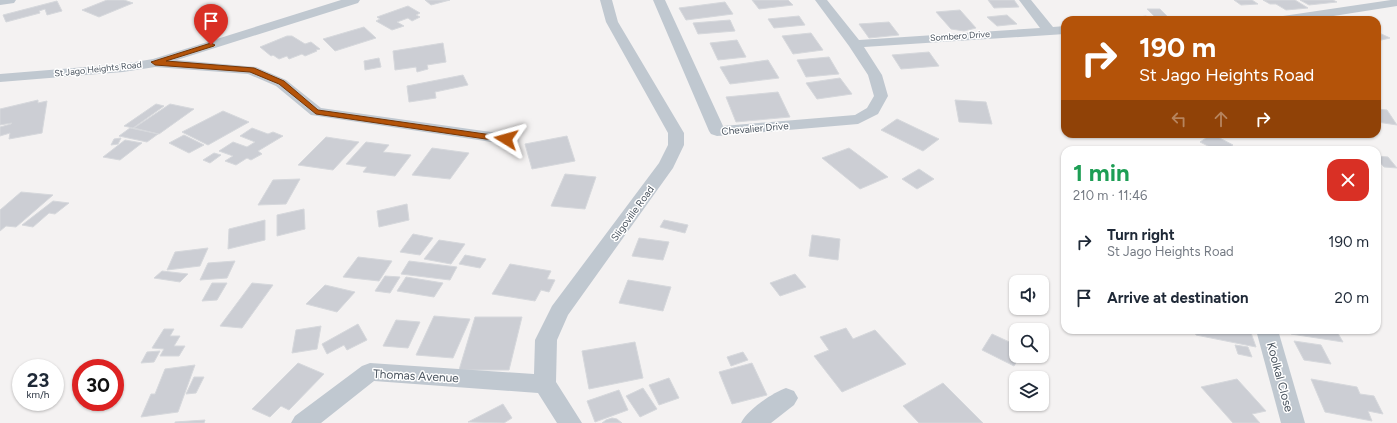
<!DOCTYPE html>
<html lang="en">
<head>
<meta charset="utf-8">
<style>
  :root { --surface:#fff; --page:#f2f2f3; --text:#1f2937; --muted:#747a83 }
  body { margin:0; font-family:Figtree,sans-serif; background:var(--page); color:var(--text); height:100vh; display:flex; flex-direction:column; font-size:15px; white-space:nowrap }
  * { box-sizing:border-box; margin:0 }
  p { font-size:13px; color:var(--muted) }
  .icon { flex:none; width:22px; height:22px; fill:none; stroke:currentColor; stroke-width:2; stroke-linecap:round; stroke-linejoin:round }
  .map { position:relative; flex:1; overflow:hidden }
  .side { position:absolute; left:1061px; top:146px; width:320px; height:188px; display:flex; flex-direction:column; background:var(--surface); border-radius:12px; box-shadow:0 1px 3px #0004 }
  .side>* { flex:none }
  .banner { position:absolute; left:1061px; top:16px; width:320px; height:122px; border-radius:12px; box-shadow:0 1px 3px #0004; background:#b45309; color:#fff; overflow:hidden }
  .tools { position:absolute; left:1009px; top:275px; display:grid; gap:8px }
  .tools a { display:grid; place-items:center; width:40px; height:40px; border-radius:8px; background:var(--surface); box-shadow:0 1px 3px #0004; font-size:20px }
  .speed { position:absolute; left:12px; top:359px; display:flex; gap:8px; font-size:20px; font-weight:700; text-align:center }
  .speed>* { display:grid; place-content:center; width:52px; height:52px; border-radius:50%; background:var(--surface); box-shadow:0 1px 3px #0004; line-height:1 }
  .speed small { font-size:10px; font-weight:400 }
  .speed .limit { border:6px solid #d22; background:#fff; color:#111 }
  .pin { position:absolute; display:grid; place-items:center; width:34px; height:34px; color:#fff; margin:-41px -17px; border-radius:50% 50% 50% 0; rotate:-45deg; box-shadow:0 0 4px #0007 }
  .pin .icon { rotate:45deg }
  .me { position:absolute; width:44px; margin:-22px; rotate:278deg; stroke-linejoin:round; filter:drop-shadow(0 0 3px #0008) }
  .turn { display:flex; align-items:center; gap:14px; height:84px; padding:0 12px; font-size:18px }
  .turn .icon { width:52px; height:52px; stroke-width:2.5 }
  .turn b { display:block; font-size:28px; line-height:34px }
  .lanes { display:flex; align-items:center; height:38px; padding:0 12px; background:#0003; justify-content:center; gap:20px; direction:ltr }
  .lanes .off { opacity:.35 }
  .round { display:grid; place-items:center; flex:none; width:42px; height:42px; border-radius:12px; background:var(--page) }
  .summary { display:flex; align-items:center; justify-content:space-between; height:68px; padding:0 12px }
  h1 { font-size:24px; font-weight:700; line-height:30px; color:#1e9e55 }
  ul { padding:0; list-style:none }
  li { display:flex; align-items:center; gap:12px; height:56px; padding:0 12px }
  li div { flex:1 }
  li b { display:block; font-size:15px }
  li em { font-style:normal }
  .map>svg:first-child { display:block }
  .building { fill:#ccced4; stroke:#d6d8dc }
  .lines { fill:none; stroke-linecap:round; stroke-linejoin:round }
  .minor { fill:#c0c8d0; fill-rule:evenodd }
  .route { fill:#b45309; stroke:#753606 }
  .labels { text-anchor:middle; stroke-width:3; stroke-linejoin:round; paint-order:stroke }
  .far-street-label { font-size:9px; fill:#4a545f; stroke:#fff }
  .street-label { font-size:10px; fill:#4a545f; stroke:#fff }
  .near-street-label { font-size:12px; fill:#4a545f; stroke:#fff }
</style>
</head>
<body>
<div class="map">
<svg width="1397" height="423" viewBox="0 0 1397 423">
  <rect width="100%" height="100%" fill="#f4f2f2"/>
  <g class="building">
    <path d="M107 0H124L133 3 99 17 82 10Z"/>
    <path d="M425 0H450L431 5Z"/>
    <path d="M752 0H788L793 5 759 9Z"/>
    <path d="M988 0H1014L1019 7 994 8Z"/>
    <path d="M1234 0H1252L1258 4 1241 5Z"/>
    <path d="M1263 0H1295L1308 8 1286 10 1276 4H1270Z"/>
    <path d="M1300 0H1333L1337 2 1309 5Z"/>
    <path d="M57 1 62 11 47 15 45 9 39 11 40 13 6 22 3 15Z"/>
    <path d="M725 2 733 14 686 20 679 8Z"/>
    <path d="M408 6 420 13 416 15 420 17 412 21 408 18 397 22 404 26 392 30 376 21 380 19 377 17Z"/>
    <path d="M1147 9H1160L1171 20H1158Z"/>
    <path d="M960 10 976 28 964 31 951 29 936 12Z"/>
    <path d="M1007 15 1017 24 997 26 987 17Z"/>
    <path d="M799 16 805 25 774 28 768 19Z"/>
    <path d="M1146 16 1152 20H1135L1132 18Z"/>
    <path d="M730 20 735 31 698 34 693 23Z"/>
    <path d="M889 22 899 35 869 38 859 24Z"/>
    <path d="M364 27 376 38 335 51 323 39Z"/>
    <path d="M1377 32 1390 38 1377 41Z"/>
    <path d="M811 33 823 50 793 54 782 36Z"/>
    <path d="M287 36H292L305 44 311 42 320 49 316 50 317 51 305 56 302 54 289 59 287 56 279 59 273 55 271 56 260 47Z"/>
    <path d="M737 40 746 57 718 60 710 43Z"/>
    <path d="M443 43 446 62 427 65 428 69 417 72 416 67 395 70 393 51Z"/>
    <path d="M929 52 939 66 901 69 892 55Z"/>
    <path d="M829 57 839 74 806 77 797 60Z"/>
    <path d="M379 58 381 67 365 70 364 61Z"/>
    <path d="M768 60 779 78 730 84 720 67Z"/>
    <path d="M463 75 468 85 435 92 436 98 409 102 407 86Z"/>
    <path d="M840 78 852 94 817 99 806 83Z"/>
    <path d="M778 92 790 117 736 122 726 97Z"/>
    <path d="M38 100V103L47 101 42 133 9 139 10 133 0 136V127L11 124 12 123 0 125V109Z"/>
    <path d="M955 100 986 102 992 124 959 122Z"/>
    <path d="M156 104 164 106 133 128 124 126Z"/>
    <path d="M170 104 194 109 159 134 134 128Z"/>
    <path d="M1377 109 1387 110 1397 125 1377 122Z"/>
    <path d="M223 111 249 122 208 145 182 132Z"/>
    <path d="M897 119 939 139 923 151 881 130Z"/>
    <path d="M130 128 158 134 147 142 119 136Z"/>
    <path d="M252 128 268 134 273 132 283 136 258 151 262 154 251 160 247 158 236 165 225 161 233 156 219 151 233 142 247 147 255 142 240 136Z"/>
    <path d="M1212 134 1233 145 1226 150H1216L1200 142Z"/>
    <path d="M184 135 204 145 189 153 169 143Z"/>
    <path d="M567 136 575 161 532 169 525 144Z"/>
    <path d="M326 137 359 142 333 170 298 165Z"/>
    <path d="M121 138 118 144 111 145 114 139Z"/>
    <path d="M125 140 142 143 120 160 103 157Z"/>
    <path d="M366 142 389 145 383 152 411 155 395 176 363 172 367 167 346 164Z"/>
    <path d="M432 148 469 153 450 179 412 175Z"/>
    <path d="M849 148 888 177 860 189 822 158Z"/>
    <path d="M214 153 221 155 210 163 203 160Z"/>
    <path d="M1377 156 1388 157 1397 168 1384 167 1377 159Z"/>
    <path d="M919 169 934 179 917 189 902 179Z"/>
    <path d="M565 174 596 177 585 209 551 206Z"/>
    <path d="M300 179 286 204 258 205 273 180Z"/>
    <path d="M21 192 53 195 16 227 6 226 0 231V210Z"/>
    <path d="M53 201 69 203 55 214 49 213 33 227 22 225Z"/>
    <path d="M407 204 409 220 379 227 377 211Z"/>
    <path d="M304 209 305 229 277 236V215Z"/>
    <path d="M265 220V240L228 249 229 229Z"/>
    <path d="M664 220 688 225 685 233 660 227Z"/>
    <path d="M413 234 433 238 420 255 400 252Z"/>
    <path d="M812 235 840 239 838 260 809 256Z"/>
    <path d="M639 238 669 242 663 260 632 256Z"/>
    <path d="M439 240 465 244 451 264 424 259Z"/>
    <path d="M208 248 200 266 167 270 175 252Z"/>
    <path d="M465 255 486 259 480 268 459 264Z"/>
    <path d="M358 257 392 261 379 281 343 277Z"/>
    <path d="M235 261 227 278 200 280 208 263Z"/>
    <path d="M409 261 457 267 450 280 401 274Z"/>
    <path d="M510 264 551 271 547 279 555 280 549 292 541 290 535 301 492 294Z"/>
    <path d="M162 271 188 274 180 282 154 278Z"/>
    <path d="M795 274 806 287 780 296 770 283Z"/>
    <path d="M385 276 400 277 390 293 375 291Z"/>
    <path d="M406 277 443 283 434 297 397 291Z"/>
    <path d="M628 280 671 287 663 311 619 303Z"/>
    <path d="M212 283H227L217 300 202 301Z"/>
    <path d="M252 283 273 285 242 328 220 326Z"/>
    <path d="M325 285 355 292 337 312 306 304Z"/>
    <path d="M434 316 470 319 453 358 416 355Z"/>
    <path d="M475 317H522L509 370H459Z"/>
    <path d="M396 320 420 322 408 348 383 346Z"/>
    <path d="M358 324 367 340 347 350 344 345 327 354 322 344Z"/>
    <path d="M321 326 317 349 292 353 296 330Z"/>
    <path d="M846 328 853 339 875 330 906 364 842 392 814 356 829 350 820 337Z"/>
    <path d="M164 329H174L170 336H180L174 346H185L179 356H160L164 349 152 348Z"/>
    <path d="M1194 330H1250L1256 347 1196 335Z"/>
    <path d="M1289 330H1336L1343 342 1291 334Z"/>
    <path d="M992 334 1016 345V356H1020L1014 366 982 350Z"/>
    <path d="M1294 341 1321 345 1331 364 1304 360Z"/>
    <path d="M635 342 643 378 589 389 582 351Z"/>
    <path d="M1235 345 1248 347 1252 357 1238 354Z"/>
    <path d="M160 351 154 362 141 363 147 352Z"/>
    <path d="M743 352 748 360 731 366 727 357Z"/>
    <path d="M298 363 324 374 289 410 281 406 270 417 252 409Z"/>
    <path d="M752 363 767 395 732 404 719 372Z"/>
    <path d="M195 365 178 412 141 417 151 394H155L165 369Z"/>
    <path d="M194 377H204L196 393 186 394Z"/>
    <path d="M669 378 679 398 659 405 649 385Z"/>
    <path d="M1237 379 1266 411 1252 414 1260 423H1233L1201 387Z"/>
    <path d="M1311 379 1357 387 1360 394 1374 396 1383 414 1368 411 1372 421 1325 412Z"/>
    <path d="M943 383 983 423H919L903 406Z"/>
    <path d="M643 388 657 409 640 417 626 396Z"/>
    <path d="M619 390 628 410 595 422 587 401Z"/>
    <path d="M503 404 512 418 504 423 468 422Z"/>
    <path d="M612 418 617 419 622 423H602L606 420Z"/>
    <path d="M205 420 204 423H175V422Z"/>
  </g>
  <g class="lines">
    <g class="minor">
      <path d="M0 0H16L14 3 0 5Z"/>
      <path d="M341 0H360L358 3 177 60 256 67 286 80 321 108 505 134 511 136 513 139 511 142 505 144 311 115 276 86 248 74 155 67 123 72 0 82V74L123 64 153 59Z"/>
      <path d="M600 0H612L618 22 684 133V145L673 168 568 315 557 340 556 382 582 423H557L538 393 374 381 321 423H291L295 416 362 366 370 363 534 374 535 340 552 306 659 163 668 145V133L606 22Z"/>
      <path d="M653 0H665L723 126 855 115 867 108 874 96 868 75 849 46 815 0H827L859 40 1040 28 1019 0H1031L1053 27 1065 26V34L864 47 882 75 888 96 878 114 858 124 717 136 711 134 709 131Z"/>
      <path d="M1391 0H1397V6L1308 20H1277L1278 17 1283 16Z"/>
      <path d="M1256 330H1278L1305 423H1281Z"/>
      <path d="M786 388 794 391 798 398 794 405 771 423H741C747 410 772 393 786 388Z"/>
    </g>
  </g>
  <path class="route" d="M211 43 215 45 214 46 166 61 254 68 284 81 318 110 506 137 510 139 506 142 316 114 279 84 250 72 155 65 151 62Z"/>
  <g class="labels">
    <g class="far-street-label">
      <text transform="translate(960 36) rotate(-4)" y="3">Sombero Drive</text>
      <text transform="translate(98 69) rotate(-6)" y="3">St Jago Heights Road</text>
    </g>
    <g class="street-label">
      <text transform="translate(755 128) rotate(-5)" y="4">Chevalier Drive</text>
      <text transform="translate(632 213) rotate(-54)" y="4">Sligoville Road</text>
    </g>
    <g class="near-street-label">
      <text transform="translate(416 376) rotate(3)" y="4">Thomas Avenue</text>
      <text transform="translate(1280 377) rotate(75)" y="4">Koolkal Close</text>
    </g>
  </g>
</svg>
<div class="tools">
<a><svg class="icon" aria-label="sound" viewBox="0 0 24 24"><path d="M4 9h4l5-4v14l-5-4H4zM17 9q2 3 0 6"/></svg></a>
<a><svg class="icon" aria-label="search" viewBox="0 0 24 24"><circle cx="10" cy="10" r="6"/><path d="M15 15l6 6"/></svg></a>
<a><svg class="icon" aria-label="layers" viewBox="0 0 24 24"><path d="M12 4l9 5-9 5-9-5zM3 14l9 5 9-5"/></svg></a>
</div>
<div class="speed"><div>23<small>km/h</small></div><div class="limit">30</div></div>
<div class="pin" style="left:211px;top:45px;background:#d93025"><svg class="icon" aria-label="arrive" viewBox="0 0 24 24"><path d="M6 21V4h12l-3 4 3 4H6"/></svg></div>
<svg class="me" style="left:506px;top:139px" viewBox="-20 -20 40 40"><path d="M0-17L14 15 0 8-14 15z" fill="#b45309" stroke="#fff" stroke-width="4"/></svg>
<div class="banner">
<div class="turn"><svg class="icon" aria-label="right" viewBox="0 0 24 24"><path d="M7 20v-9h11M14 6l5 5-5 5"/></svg><div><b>190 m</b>St Jago Heights Road</div></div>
<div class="lanes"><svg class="icon off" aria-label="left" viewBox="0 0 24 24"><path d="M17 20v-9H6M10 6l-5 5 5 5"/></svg><svg class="icon off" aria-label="ahead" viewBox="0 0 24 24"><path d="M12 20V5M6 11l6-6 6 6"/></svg><svg class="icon" aria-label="right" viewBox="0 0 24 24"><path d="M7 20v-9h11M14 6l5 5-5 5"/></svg></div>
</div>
<section class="side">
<div class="summary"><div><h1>1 min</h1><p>210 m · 11:46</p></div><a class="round" style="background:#d93025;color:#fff"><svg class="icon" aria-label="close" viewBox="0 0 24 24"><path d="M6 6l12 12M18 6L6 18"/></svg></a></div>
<ul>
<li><svg class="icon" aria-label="right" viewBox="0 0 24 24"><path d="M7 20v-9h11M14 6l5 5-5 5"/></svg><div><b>Turn right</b><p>St Jago Heights Road</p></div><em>190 m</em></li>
<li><svg class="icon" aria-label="arrive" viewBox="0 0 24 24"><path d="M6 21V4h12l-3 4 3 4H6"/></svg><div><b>Arrive at destination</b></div><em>20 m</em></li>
</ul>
</section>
</div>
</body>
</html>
